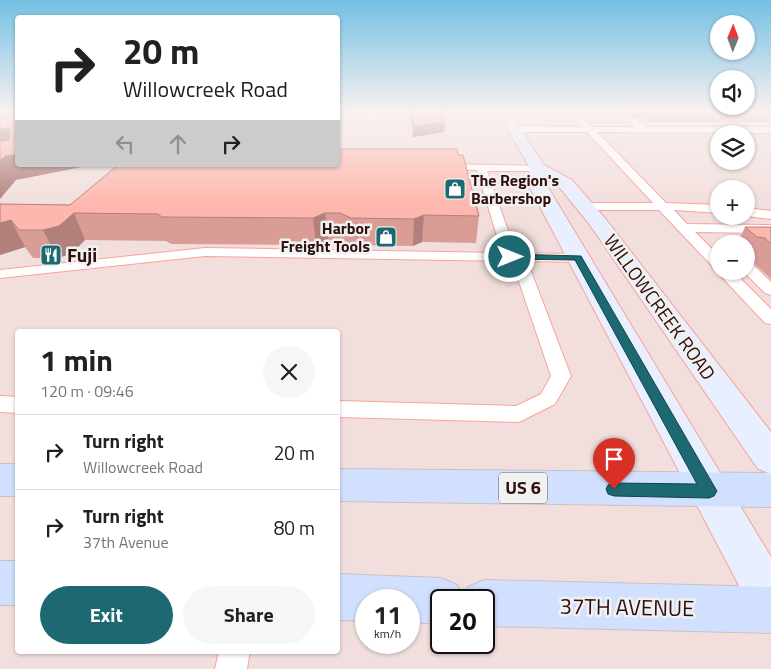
<!DOCTYPE html>
<html lang="en">
<head>
<meta charset="utf-8">
<style>
  :root { --surface:#fff; --page:#f6f6f6; --text:#202124; --muted:#757577; --line:#e0e0e0; --accent:#1d6971 }
  body { margin:0; font-family:"Titillium Web",sans-serif; background:var(--page); color:var(--text); height:100vh; display:flex; flex-direction:column; font-size:19px; white-space:nowrap }
  * { box-sizing:border-box; margin:0 }
  p { font-size:16px; color:var(--muted) }
  .icon { flex:none; width:28px; height:28px; fill:none; stroke:currentColor; stroke-width:2; stroke-linecap:round; stroke-linejoin:round }
  .map { position:relative; flex:1; overflow:hidden }
  .details { position:absolute; left:15px; top:329px; width:325px; height:325px; display:flex; flex-direction:column; background:var(--surface); border-radius:5px; box-shadow:0 1px 4px #0004 }
  .details>* { flex:none }
  .top-card { position:absolute; left:15px; top:15px; width:325px; height:152px; border-radius:5px; box-shadow:0 1px 4px #0004; background:#fff; color:var(--text); overflow:hidden }
  .needle { width:32px; rotate:1deg }
  .controls { position:absolute; left:710px; top:15px; display:grid; gap:10px }
  .controls a { display:grid; place-items:center; width:45px; height:45px; border-radius:50%; background:var(--surface); box-shadow:0 1px 4px #0004; font-size:25px }
  .speed { position:absolute; left:355px; top:589px; display:flex; gap:10px; font-size:25px; font-weight:700; text-align:center }
  .speed>* { display:grid; place-content:center; width:65px; height:65px; border-radius:50%; background:var(--surface); box-shadow:0 1px 4px #0004; line-height:1 }
  .speed small { font-size:12px; font-weight:400 }
  .speed .limit { border:2px solid #111; border-radius:8px; background:#fff; color:#111 }
  .pin { position:absolute; display:grid; place-items:center; width:42px; height:42px; color:#fff; margin:-51px -21px; border-radius:50% 50% 50% 0; rotate:-45deg; box-shadow:0 0 5px #0007 }
  .pin .icon { rotate:45deg }
  .me { position:absolute; width:55px; margin:-28px; rotate:90deg; stroke-linejoin:round; filter:drop-shadow(0 0 4px #0008) }
  .turn { display:flex; align-items:center; gap:18px; height:105px; padding:0 25px; font-size:22px }
  .turn .icon { width:65px; height:65px; stroke-width:2.5 }
  .turn b { display:block; font-size:35px; line-height:42px }
  .lanes { display:flex; align-items:center; height:48px; padding:0 25px; background:#0003; justify-content:center; gap:25px; direction:ltr }
  .lanes .off { opacity:.35 }
  .round { display:grid; place-items:center; flex:none; width:52px; height:52px; border-radius:26px; background:var(--page) }
  .summary { display:flex; align-items:center; justify-content:space-between; height:85px; padding:0 25px }
  h1 { font-size:30px; font-weight:700; line-height:38px }
  .action { display:flex; gap:10px; margin-top:auto; padding:10px 25px }
  .action a { flex:1; height:58px; border-radius:30px; background:var(--accent); color:#fff; font-size:20px; font-weight:700; line-height:58px; text-align:center }
  .action a+a { background:var(--page); color:var(--text) }
  ul { padding:0; list-style:none }
  li { display:flex; align-items:center; gap:15px; height:75px; padding:0 25px; border-top:1px solid var(--line) }
  li div { flex:1 }
  li b { display:block; font-size:19px }
  li em { font-style:normal }
  .map>svg:first-child { display:block }
  .lines { fill:none; stroke-linecap:round; stroke-linejoin:round }
  .lane-casing { stroke:#faa299; stroke-width:2 }
  .street-casing { stroke:#faa299; stroke-width:2 }
  .secondary-casing { stroke:#faa299; stroke-width:2 }
  .primary-casing { stroke:#c9c1c0; stroke-width:2 }
  .lane { fill:#fff; fill-rule:evenodd }
  .street { fill:#fff; fill-rule:evenodd }
  .secondary { fill:#e8efff; fill-rule:evenodd }
  .primary { fill:#d2e0ff; fill-rule:evenodd }
  .wall { fill:#da9d96 }
  .shaded-wall { fill:#b2807a }
  .building { fill:#feb7ae; stroke:#b2807a }
  .route { fill:#1d6971; stroke:#134449 }
  .labels { text-anchor:middle; stroke-width:5; stroke-linejoin:round; paint-order:stroke }
  .far-poi-label { font-size:16px; font-weight:bold; fill:#2f0f0d; stroke:#f1f1f1; text-anchor:start }
  .shield { fill:#f1f1f1; stroke:#695351; stroke-width:1 }
  .shield-label { font-size:18px; font-weight:bold; fill:#2f0f0d }
  .poi-label { font-size:19px; font-weight:bold; fill:#2f0f0d; stroke:#f1f1f1; text-anchor:start }
  .street-label { font-size:19px; fill:#2f0f0d; stroke:#f1f1f1 }
  .near-street-label { font-size:22px; fill:#2f0f0d; stroke:#f1f1f1 }
</style>
</head>
<body>
<div class="map">
<svg width="771" height="669" viewBox="0 0 771 669">
  <rect width="100%" height="100%" fill="#f2dfdd"/>
  <g class="lines">
    <g class="lane-casing">
      <g id="lane">
        <path d="M568 111H576L592 127H635L624 118 608 111C625 111 633 117 646 127H771V133L597 132 666 203 719 205V213L674 210 687 224 771 225V233L695 232 719 256V271H733L771 309V324L765 323 719 274 717 271 718 269 714 268 659 210H581L579 207 585 203H653L587 132H514L510 129 514 126 582 127Z"/>
        <path d="M443 164 542 166 543 168 538 171H487L516 253 578 254 583 255 585 258 583 261 578 262 527 261 571 376 555 404 519 422 338 417V401L516 406 541 394 551 376 512 261 205 256 0 278V270L205 248 502 253 477 170 439 169 438 167Z"/>
        <path d="M746 208 771 211V219L746 216Z"/>
        <path d="M746 262 751 263 771 282V295L765 293 743 271H746Z"/>
        <path d="M0 396 18 397V413L0 412Z"/>
        <path d="M219 651H250L247 669H215Z"/>
      </g>
    </g>
    <g class="street-casing">
      <path id="street" d="M367 111H379L377 120H367L366 117Z"/>
    </g>
    <g class="secondary-casing">
      <path id="secondary" d="M497 111H509L544 165 572 180 604 217 771 432V474L758 469 590 225 560 188 546 179V184L771 557V623L755 616 528 184 530 168Z"/>
    </g>
    <g class="primary-casing">
      <g id="primary">
        <rect x="0" y="464" width="18" height="32"/>
        <path d="M338 469 771 473V507L338 501Z"/>
        <rect x="0" y="561" width="18" height="44"/>
        <path d="M338 574 441 578 457 585 463 599 468 587 484 580 771 587V633L484 626V600H441V624L409 622V600H366V621L338 620Z"/>
      </g>
    </g>
    <use href="#lane" class="lane"/>
    <use href="#street" class="street"/>
    <use href="#secondary" class="secondary"/>
    <use href="#primary" class="primary"/>
  </g>
  <g class="wall">
    <path d="M410 111H442L445 122 444 132 413 137Z"/>
    <path d="M620 111H771V122H649L644 118H637Z"/>
    <path d="M458 155 479 216 476 243 422 242 413 246 352 245 342 240H328L316 245 171 244 166 241 85 240 71 254 57 258H33L25 247 0 255V204L70 205 338 165Z"/>
    <path d="M745 227H771V279L752 262 746 261V244H737Z"/>
  </g>
  <g class="shaded-wall">
    <path d="M445 122 444 132 413 137 414 126Z"/>
    <path d="M10 128 18 146 0 152V129Z"/>
    <path d="M18 154V165H92L16 180 0 199V161L5 156Z"/>
    <path d="M74 213 85 240 71 254 57 258 43 230Z"/>
    <path d="M325 213 328 240 316 245 313 218Z"/>
    <path d="M424 215 422 242 413 246 414 219Z"/>
    <path d="M11 220 25 247 0 255V223Z"/>
  </g>
  <g class="building">
    <path d="M0 111H18V154L5 156 0 161V141L9 140 10 128 0 129Z"/>
    <path d="M412 111H442L445 122 414 126Z"/>
    <path d="M338 149H457L458 155H463L479 216 424 215 414 219 351 218 340 213H325L313 218 162 217 158 214 74 213 59 226 43 230H19L11 220 0 223V204L70 205 118 165H338Z"/>
    <path d="M745 227H771V244L765 238 757 237Z"/>
  </g>
  <linearGradient id="sky" x2="0" y2="1"><stop stop-color="#72c0e4"/><stop offset="0.54" stop-color="#f9f1f0"/><stop offset="1" stop-color="#f9f1f0" stop-opacity="0"/></linearGradient>
  <rect width="771" height="205" fill="url(#sky)"/>
  <path class="route" d="M510 254 581 256 714 486 717 491 714 496 709 498 614 496 608 494 606 489 608 485 614 483 697 484 575 260 507 259 506 257Z"/>
  <defs>
    <g id="shop-square" transform="scale(1.125)"><rect x="-9" y="-9" width="18" height="18" rx="4" fill="#1d6971" stroke="#f1f1f1"/><path d="M-5-2.5h2.3a2.7 3.5 0 0 1 5.4 0H5L5.5 6h-11ZM-1.5-2.5h3a1.5 2.3 0 0 0-3 0Z" fill="#fff"/></g>
    <g id="restaurant-square" transform="scale(1.125)"><rect x="-9" y="-9" width="18" height="18" rx="4" fill="#1d6971" stroke="#f1f1f1"/><path d="M-5-6h1v4h1v-4h1v4h1v-4h1v5L-1.5 .5V6h-2V.5L-5-1ZM5-6V6H3V1.5H1.5Q1.5-4 5-6Z" fill="#fff"/></g>
  </defs>
  <g fill-rule="evenodd">
    <use href="#shop-square" x="455" y="189"/>
    <use href="#shop-square" x="386" y="237"/>
    <use href="#restaurant-square" x="51" y="255"/>
  </g>
  <g class="labels">
    <g class="far-poi-label">
      <text x="471" y="186">The Region's<tspan x="471" dy="18">Barbershop</tspan></text>
      <text x="370" y="234" text-anchor="end">Harbor<tspan x="370" dy="18">Freight Tools</tspan></text>
    </g>
    <rect class="shield" x="499" y="472.5" width="48" height="31" rx="4"/>
    <g class="shield-label">
      <text x="523" y="494">US 6</text>
    </g>
    <g class="poi-label">
      <text x="67" y="262">Fuji</text>
    </g>
    <g class="street-label">
      <text transform="translate(660 307) rotate(54)" y="7">WILLOWCREEK ROAD</text>
    </g>
    <g class="near-street-label">
      <text transform="translate(627 607) rotate(1)" y="8">37TH AVENUE</text>
    </g>
  </g>
</svg>
<div class="controls">
<a><svg class="needle" viewBox="-14 -14 28 28"><path d="M0-13l5 13h-10z" fill="#e53935"/><path d="M0 13l5-13h-10z" fill="#757577"/></svg></a>
<a><svg class="icon" aria-label="sound" viewBox="0 0 24 24"><path d="M4 9h4l5-4v14l-5-4H4zM17 9q2 3 0 6"/></svg></a>
<a><svg class="icon" aria-label="layers" viewBox="0 0 24 24"><path d="M12 4l9 5-9 5-9-5zM3 14l9 5 9-5"/></svg></a>
<a>+</a>
<a>−</a>
</div>
<div class="speed"><div>11<small>km/h</small></div><div class="limit">20</div></div>
<div class="pin" style="left:614px;top:489px;background:#d93025"><svg class="icon" aria-label="arrive" viewBox="0 0 24 24"><path d="M6 21V4h12l-3 4 3 4H6"/></svg></div>
<svg class="me" style="left:510px;top:257px" viewBox="-20 -20 40 40"><circle r="17" fill="#1d6971" stroke="#fff" stroke-width="3"/><path d="M0-11L8 9 0 5-8 9z" fill="#fff"/></svg>
<div class="top-card">
<div class="turn"><svg class="icon" aria-label="right" viewBox="0 0 24 24"><path d="M7 20v-9h11M14 6l5 5-5 5"/></svg><div><b>20 m</b>Willowcreek Road</div></div>
<div class="lanes"><svg class="icon off" aria-label="left" viewBox="0 0 24 24"><path d="M17 20v-9H6M10 6l-5 5 5 5"/></svg><svg class="icon off" aria-label="ahead" viewBox="0 0 24 24"><path d="M12 20V5M6 11l6-6 6 6"/></svg><svg class="icon" aria-label="right" viewBox="0 0 24 24"><path d="M7 20v-9h11M14 6l5 5-5 5"/></svg></div>
</div>
<section class="details">
<div class="summary"><div><h1>1 min</h1><p>120 m · 09:46</p></div><a class="round"><svg class="icon" aria-label="close" viewBox="0 0 24 24"><path d="M6 6l12 12M18 6L6 18"/></svg></a></div>
<ul>
<li><svg class="icon" aria-label="right" viewBox="0 0 24 24"><path d="M7 20v-9h11M14 6l5 5-5 5"/></svg><div><b>Turn right</b><p>Willowcreek Road</p></div><em>20 m</em></li>
<li><svg class="icon" aria-label="right" viewBox="0 0 24 24"><path d="M7 20v-9h11M14 6l5 5-5 5"/></svg><div><b>Turn right</b><p>37th Avenue</p></div><em>80 m</em></li>
</ul>
<div class="action"><a>Exit</a><a>Share</a></div>
</section>
</div>
</body>
</html>
